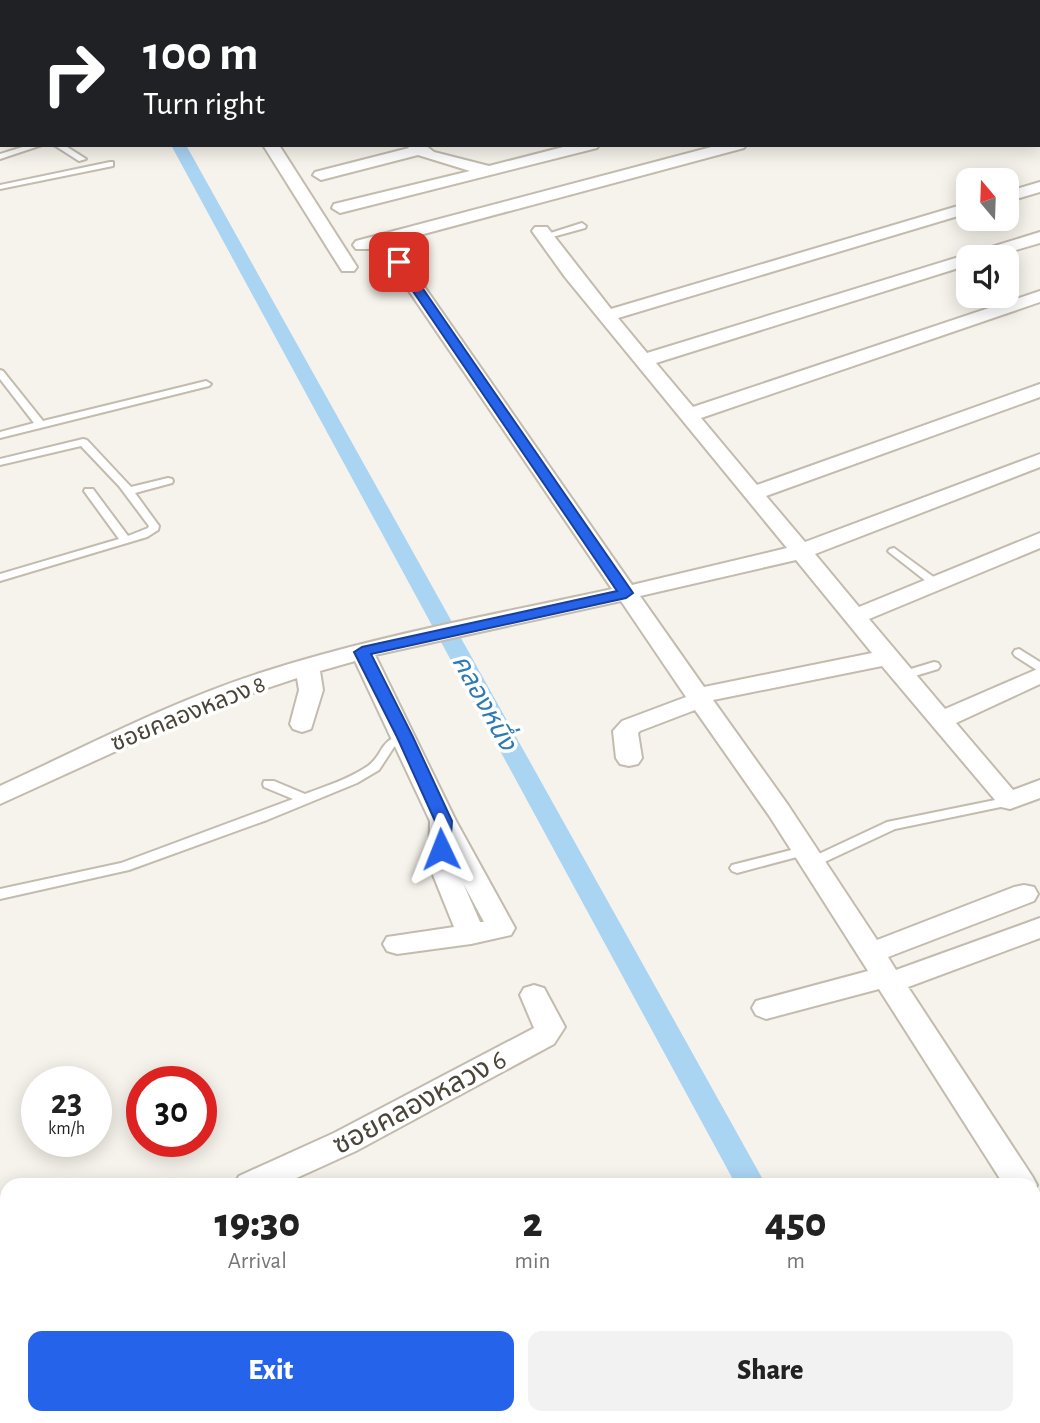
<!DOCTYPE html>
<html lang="en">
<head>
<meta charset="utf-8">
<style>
  :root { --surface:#fff; --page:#f2f2f2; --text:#222; --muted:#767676; --accent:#2563eb }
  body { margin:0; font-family:"Alegreya Sans","Noto Sans Thai",sans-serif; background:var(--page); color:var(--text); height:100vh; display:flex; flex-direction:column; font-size:26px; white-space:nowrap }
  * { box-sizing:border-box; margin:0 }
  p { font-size:23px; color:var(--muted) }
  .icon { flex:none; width:38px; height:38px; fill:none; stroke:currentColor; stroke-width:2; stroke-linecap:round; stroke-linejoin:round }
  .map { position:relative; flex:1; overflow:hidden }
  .sheet { position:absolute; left:0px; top:1178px; width:1041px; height:247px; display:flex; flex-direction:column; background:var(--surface); border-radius:21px 21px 0 0; box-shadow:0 4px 18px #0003 }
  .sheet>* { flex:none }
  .hud { position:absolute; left:0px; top:0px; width:1041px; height:147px; box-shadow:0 4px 18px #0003; background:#202124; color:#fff; overflow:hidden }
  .needle { width:46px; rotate:341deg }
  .buttons { position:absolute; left:956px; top:168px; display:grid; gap:14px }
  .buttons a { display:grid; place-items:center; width:63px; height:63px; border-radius:14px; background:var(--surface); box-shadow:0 4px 18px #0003; font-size:35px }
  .speed { position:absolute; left:21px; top:1066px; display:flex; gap:14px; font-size:35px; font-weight:700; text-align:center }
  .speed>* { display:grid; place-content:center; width:91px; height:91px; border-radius:50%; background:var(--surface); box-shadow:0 4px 18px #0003; line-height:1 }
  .speed small { font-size:18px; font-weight:400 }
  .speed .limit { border:10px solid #d22; background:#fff; color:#111 }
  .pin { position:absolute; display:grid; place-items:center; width:60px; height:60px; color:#fff; margin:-30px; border-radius:14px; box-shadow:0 4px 10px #0006 }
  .me { position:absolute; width:77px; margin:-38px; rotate:358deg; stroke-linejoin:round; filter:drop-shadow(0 0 5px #0008) }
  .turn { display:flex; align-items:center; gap:24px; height:147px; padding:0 28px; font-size:32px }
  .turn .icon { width:91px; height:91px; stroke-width:2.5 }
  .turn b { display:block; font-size:49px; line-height:60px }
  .eta { display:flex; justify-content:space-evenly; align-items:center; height:119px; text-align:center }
  .eta b { font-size:42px; font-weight:800; line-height:49px }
  .primary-button { display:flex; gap:14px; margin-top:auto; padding:14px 28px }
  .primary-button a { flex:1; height:80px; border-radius:14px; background:var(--accent); color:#fff; font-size:28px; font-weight:800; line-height:80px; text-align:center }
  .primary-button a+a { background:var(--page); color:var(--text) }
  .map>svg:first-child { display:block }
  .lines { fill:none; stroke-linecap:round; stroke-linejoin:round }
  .canal { fill:#a9d4f2; fill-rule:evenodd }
  .service-casing { stroke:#c2bbae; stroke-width:4 }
  .minor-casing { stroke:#c2bbae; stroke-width:4 }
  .service { fill:#fff; fill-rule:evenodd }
  .minor { fill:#fff; fill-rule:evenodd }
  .route { fill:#2563eb; stroke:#184099; stroke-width:2 }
  .labels { text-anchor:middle; stroke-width:7; stroke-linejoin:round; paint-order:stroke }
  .street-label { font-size:24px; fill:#4b4439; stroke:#fff }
  .water-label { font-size:26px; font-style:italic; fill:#2e7ab2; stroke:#fff }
  .near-street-label { font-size:28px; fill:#4b4439; stroke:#fff }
</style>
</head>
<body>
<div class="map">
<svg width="1040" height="1423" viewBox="0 0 1040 1423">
  <rect width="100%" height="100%" fill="#f6f3ec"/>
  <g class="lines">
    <g class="canal">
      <rect x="93" y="0" width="12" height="2"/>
      <path d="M171 145H186L766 1185H736Z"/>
      <path d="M863 1418H896L898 1423H865Z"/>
    </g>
    <g class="service-casing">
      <g id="service">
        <path d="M29 145H42L0 159V154Z"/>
        <path d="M54 145H64L86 159 79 161Z"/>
        <path d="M110 162H113V166L0 189V185Z"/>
        <path d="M582 223 586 226 585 228 545 239 541 236Z"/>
        <path d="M0 370 3 371 43 421 206 381 211 384 209 386 0 438V432L34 423 0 379Z"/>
        <path d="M83 439 87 440 131 487 168 478 172 479 173 481 172 483 135 493 159 526 158 530 147 537 0 581V574L119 539 84 491 85 489H93L128 536 148 528 149 526 119 486 81 446 0 465V459Z"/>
        <path d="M894 548 939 581 941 583 939 585H931L890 553 888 551 890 549Z"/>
        <path d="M1019 649 1040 662V672L1015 656 1013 653 1015 650Z"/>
        <path d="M934 662 938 663 940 666 938 669 905 679 899 675 901 672Z"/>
        <path d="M405 733 411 737 394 747 379 770 357 783 267 820 129 870 0 899V889L121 863 293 799 264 787 263 784 264 781H274L305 794C326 786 349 779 368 766 385 753 377 742 405 733Z"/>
        <path d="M1010 797 1015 798 1016 801 1015 804 895 829 816 866H806L804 863 806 860 887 822Z"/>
        <path d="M803 847 808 848 810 851 808 854 737 873 732 871 730 868 732 865Z"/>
        <path d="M117 1418H143L140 1423H114Z"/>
      </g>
    </g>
    <g class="minor-casing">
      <g id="minor">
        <path d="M146 0H160L161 2H147Z"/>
        <path d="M264 0H286L263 2Z"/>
        <path d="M362 0H384L361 2Z"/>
        <path d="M667 0H688L666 2Z"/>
        <path d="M723 0H743L722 2Z"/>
        <path d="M856 0H877L855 2Z"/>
        <path d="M1006 0H1027L1005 2Z"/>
        <rect x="0" y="113" width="2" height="10"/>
        <path d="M263 145H279L357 267 354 271H342Z"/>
        <path d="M407 145H425L434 152 489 166 571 145H599L597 148 340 213 332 208 334 204 470 171 418 155 321 180 313 175 315 172 409 148Z"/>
        <path d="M719 145H746L744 148 368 249H356L353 245 356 241Z"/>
        <path d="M1040 182V192L1006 202V192Z"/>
        <path d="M968 203V213L618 318 647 353 1040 232V243L992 257H968V265L656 363 693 407 1040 291V302L701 418 757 485 1040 384V397L766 496 805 542 1040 454V467L815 554 859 607 1040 533V548L869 619 945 709 1040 668V684L956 723 1013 790 1040 780V798L1010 809 1001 807 882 666 713 700 788 805 877 940 1014 887 1024 885 1034 887 1038 894 1034 901 888 957 896 970 1040 918V938L908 987 1032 1176 1037 1185 1034 1190V1185H1004L879 989 766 1019 756 1015 752 1008 756 1001 868 971 770 817 695 710 640 731 638 733 642 758 638 764 629 766 620 764 616 758 613 731 622 721 686 697 621 601 375 655 456 821 515 928 511 935 471 944 397 954 387 951 383 944 387 937 454 927 429 865 430 821 355 661 320 671 323 690 311 729 302 732 293 729 290 724 299 690 297 678 217 705 0 804V786C85 747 168 703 257 674 373 636 494 615 612 589L390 263 393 259H405L632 585 787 548 565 277 532 231 535 227H547L611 309ZM796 560 872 653 704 687 640 596ZM463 883 484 922H480Z"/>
        <path d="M534 985 544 988 565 1027 554 1044 356 1151 281 1185H234L239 1176 334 1133 534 1028 520 995 524 988Z"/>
        <path d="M1034 1192 1040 1194V1227L1034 1225Z"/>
        <path d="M7 1283V1312L0 1314V1285Z"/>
        <path d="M1040 1400V1423H1009L1012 1418H1034V1402Z"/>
      </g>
    </g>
    <use href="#service" class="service"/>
    <use href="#minor" class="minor"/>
  </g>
  <path class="route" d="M399 259 403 260 633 593 626 598 371 654 413 737 452 821 450 849 441 855 433 849 435 821 397 737 354 652 362 647 617 591 393 262Z"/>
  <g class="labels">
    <g class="street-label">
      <text transform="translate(188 713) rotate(-22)" y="8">ซอยคลองหลวง 8</text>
    </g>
    <g class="water-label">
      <text transform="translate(485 702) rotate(61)" y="9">คลองหนึ่ง</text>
    </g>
    <g class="near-street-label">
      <text transform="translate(419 1101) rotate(-28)" y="10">ซอยคลองหลวง 6</text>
    </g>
  </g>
</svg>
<div class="buttons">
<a><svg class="needle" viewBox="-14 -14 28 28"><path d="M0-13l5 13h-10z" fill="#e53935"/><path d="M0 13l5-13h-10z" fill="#767676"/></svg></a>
<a><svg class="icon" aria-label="sound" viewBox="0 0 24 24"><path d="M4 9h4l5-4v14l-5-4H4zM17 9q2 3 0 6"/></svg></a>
</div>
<div class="speed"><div>23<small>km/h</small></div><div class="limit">30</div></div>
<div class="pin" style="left:399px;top:262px;background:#d93025"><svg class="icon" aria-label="arrive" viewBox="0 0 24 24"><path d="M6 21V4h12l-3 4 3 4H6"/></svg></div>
<svg class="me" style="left:441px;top:849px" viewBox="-20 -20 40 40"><path d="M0-17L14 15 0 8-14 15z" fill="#2563eb" stroke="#fff" stroke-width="4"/></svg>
<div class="hud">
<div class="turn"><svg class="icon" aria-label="right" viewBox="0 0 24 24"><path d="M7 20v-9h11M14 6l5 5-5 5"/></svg><div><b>100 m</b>Turn right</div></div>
</div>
<section class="sheet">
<div class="eta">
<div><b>19:30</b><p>Arrival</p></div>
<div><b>2</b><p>min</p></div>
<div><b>450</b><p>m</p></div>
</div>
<div class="primary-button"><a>Exit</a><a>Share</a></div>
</section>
</div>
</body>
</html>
